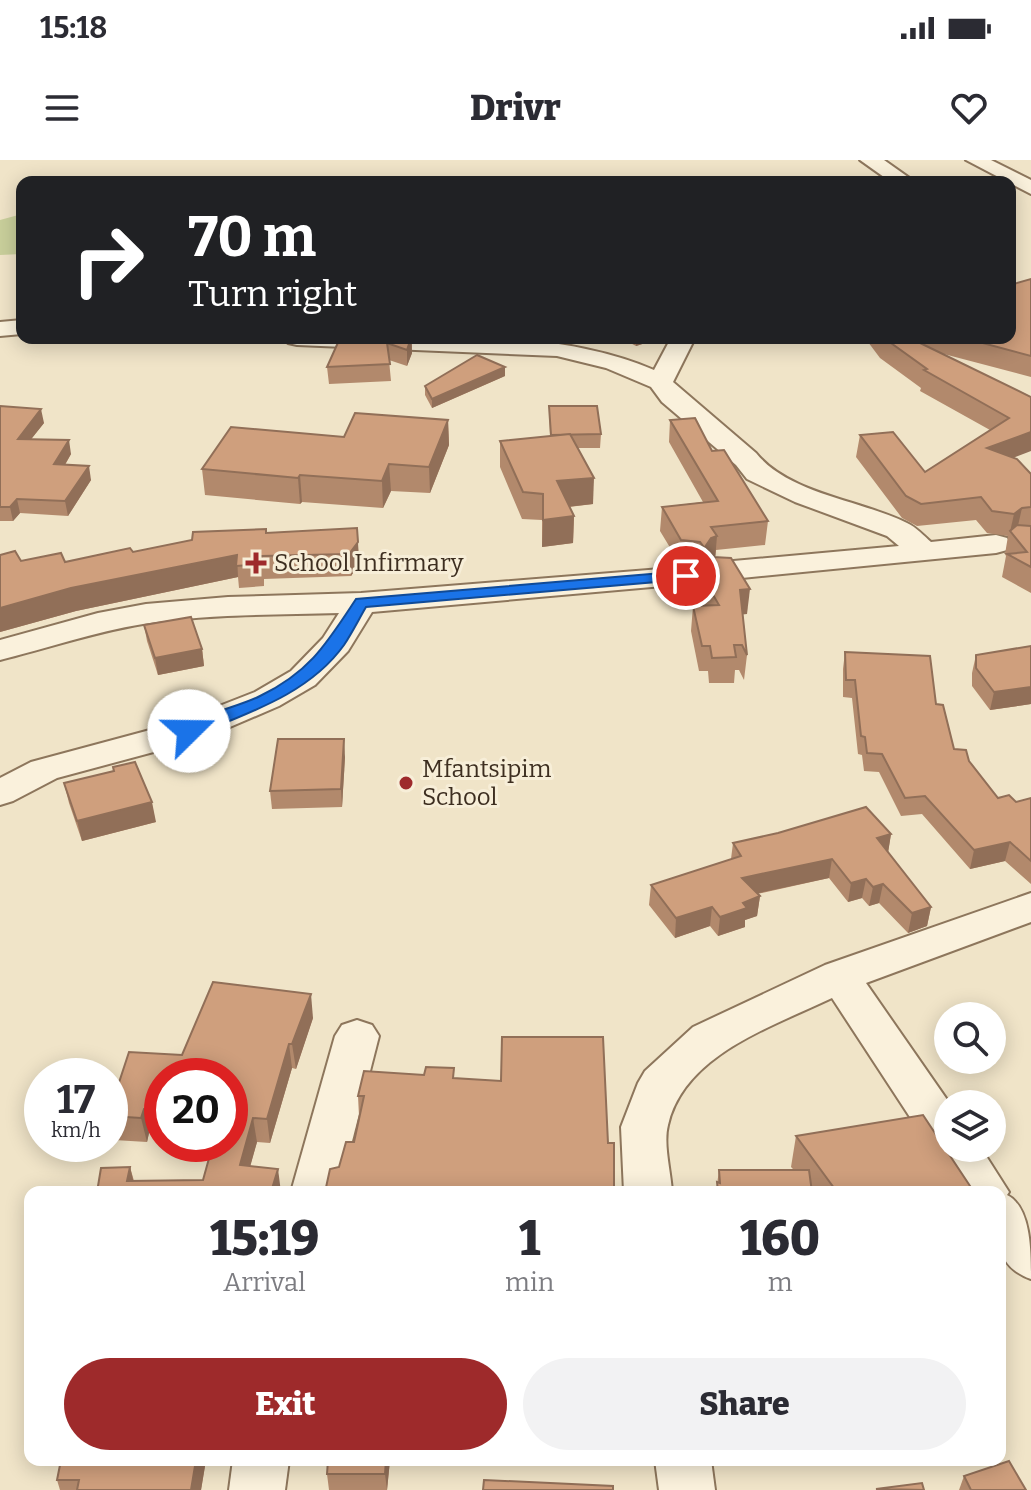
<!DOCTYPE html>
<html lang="en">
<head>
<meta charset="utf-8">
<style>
  :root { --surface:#fff; --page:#f2f2f3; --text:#2b2b33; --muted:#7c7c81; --accent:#9e2a2b }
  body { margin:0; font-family:Bitter,serif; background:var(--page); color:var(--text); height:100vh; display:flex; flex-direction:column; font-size:30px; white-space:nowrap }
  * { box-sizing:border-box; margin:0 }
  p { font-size:26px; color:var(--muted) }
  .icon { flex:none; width:44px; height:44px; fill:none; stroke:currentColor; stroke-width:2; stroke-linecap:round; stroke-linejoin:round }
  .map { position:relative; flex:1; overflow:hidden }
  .panel { position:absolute; left:24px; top:1026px; width:982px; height:280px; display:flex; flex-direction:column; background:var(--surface); border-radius:16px; box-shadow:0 4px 20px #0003 }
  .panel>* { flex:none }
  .hud { position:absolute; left:16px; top:16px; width:1000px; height:168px; border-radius:16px; box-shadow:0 4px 20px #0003; background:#202124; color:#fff; overflow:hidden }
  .buttons { position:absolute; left:934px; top:842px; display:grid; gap:16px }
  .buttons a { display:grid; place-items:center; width:72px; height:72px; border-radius:50%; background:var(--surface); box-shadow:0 4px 20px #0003; font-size:40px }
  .speed { position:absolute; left:24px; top:898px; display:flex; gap:16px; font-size:40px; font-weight:700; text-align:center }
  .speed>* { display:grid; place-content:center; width:104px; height:104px; border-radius:50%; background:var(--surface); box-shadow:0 4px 20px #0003; line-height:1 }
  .speed small { font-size:20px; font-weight:400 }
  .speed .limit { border:12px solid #d22; background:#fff; color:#111 }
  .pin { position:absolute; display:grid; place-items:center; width:68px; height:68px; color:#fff; margin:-34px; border:4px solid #fff; border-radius:50%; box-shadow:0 2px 8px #0007 }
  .me { position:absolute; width:88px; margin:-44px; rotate:68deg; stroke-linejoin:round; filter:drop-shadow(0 0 6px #0008) }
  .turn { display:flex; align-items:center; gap:28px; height:168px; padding:0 40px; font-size:36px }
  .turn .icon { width:104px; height:104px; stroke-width:2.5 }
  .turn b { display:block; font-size:56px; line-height:68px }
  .eta { display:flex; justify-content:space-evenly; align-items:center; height:136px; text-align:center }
  .eta b { font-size:48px; font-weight:800; line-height:56px }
  .primary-button { display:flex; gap:16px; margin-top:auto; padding:16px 40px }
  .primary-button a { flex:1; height:92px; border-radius:48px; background:var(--accent); color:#fff; font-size:32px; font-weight:800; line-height:92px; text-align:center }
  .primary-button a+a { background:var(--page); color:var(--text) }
  .status { display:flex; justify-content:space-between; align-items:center; height:56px; padding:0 40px; background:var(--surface); direction:ltr }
  .status svg { height:22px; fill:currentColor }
  header { display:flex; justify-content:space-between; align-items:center; height:104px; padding:0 40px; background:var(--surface); font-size:36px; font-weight:800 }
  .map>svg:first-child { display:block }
  .green { fill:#c9cf9b }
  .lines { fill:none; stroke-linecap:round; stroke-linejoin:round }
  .minor-casing { stroke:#8d765c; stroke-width:4 }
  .minor { fill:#faf1dc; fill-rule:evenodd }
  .wall { fill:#b2896c }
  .shaded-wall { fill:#916f58 }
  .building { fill:#cf9f7d; stroke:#916f58; stroke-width:2 }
  .route { fill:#1a73e8; stroke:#114b97; stroke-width:2 }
  .poi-dot { fill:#9e2a2b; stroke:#f7eed8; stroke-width:3 }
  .labels { text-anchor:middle; stroke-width:6; stroke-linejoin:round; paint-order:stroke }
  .poi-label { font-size:24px; fill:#3d2e20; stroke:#f7eed8; text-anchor:start }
</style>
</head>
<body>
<div class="status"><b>15:18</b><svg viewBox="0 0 49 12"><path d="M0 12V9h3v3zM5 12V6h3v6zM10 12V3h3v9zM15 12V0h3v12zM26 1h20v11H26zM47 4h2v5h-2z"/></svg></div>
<header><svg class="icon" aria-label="menu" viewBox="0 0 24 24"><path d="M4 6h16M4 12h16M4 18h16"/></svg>Drivr<svg class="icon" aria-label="heart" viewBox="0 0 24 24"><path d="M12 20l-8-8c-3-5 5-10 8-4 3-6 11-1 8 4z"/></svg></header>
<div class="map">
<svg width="1031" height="1330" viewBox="0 0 1031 1330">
  <rect width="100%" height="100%" fill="#f0e4c8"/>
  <path class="green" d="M22 54V94L0 95V60Z"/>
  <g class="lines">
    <g class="minor-casing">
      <g id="minor">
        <path d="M860 0H884L915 22H891Z"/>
        <path d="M966 0H991L1031 20V34Z"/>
        <path d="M22 160V174L0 176V162Z"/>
        <path d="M285 178C402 178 544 163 654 210L671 178H695L673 222 756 293C789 334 861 340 907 363 916 367 924 376 931 382L996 375 1007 378 1011 384 1007 390 996 393 722 420 711 418 706 411 711 404 722 402 899 386 887 376 795 342 747 319 736 305 662 242 651 227 606 208 557 196 297 185 288 183Z"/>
        <path d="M686 407 697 409 702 416 697 423 372 452 348 491 315 525 279 546 202 579 57 618 13 641 0 645V618L31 602 176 563 255 532 291 511 323 478 339 453C274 455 207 454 143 464 94 472 48 488 0 500V480L98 453 146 444 228 437 361 433Z"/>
        <path d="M1031 733V762L866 823 950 944 948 988H981L1009 1032 1007 1035C1031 1047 1031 1091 1031 1119 989 1104 1000 1070 1000 1032H959L832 838C774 866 684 894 668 965 663 984 671 1012 672 1032H624L621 967 638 923 645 911 693 867 825 805Z"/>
        <path d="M357 860 372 865 379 876 339 1032H291L335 876 342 865Z"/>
        <path d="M233 1300H289L285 1330H229Z"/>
        <path d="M655 1300H711L715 1330H659Z"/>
      </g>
    </g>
    <use href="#minor" class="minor"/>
  </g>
  <g class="wall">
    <path d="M1031 119V217L940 193 1031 237 1014 298 1031 314V433L1002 417 1006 396 1005 394 1008 376 987 373 976 360 917 366 902 358 856 297 860 275 925 312 990 270 920 231 921 228 880 198 865 178H1010Z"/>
    <path d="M340 178H412V193L407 206 389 200 391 221 329 224 327 207Z"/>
    <path d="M621 178H661L636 186Z"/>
    <path d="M505 216 432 248 425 235V226Z"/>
    <path d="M0 246 44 263 31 279 71 294 65 305 91 320 68 356 20 353 13 361H0Z"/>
    <path d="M549 246 601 274 600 288H578L593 344 569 347 574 356 573 383 542 387V360L522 359 500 307V281L550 276Z"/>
    <path d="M448 260 449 285 430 333 391 331 383 348 302 342 300 344 205 335 202 309 344 277Z"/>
    <path d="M670 260 712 291 768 361 765 385 716 390 715 397 747 454H743L747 495 744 520 739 510H735L734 523H709L708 511H699L691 471 693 446H703L692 426 694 406 680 404 660 371 662 347 703 342 669 282Z"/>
    <path d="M357 368 359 404 351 416 264 419V426L239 428 238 417 76 451 0 472V395L21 401 65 402 266 373Z"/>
    <path d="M144 465 202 489 204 506 158 515 147 481Z"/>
    <path d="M1031 486V544L990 550 972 526V513L976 495Z"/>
    <path d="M845 492 936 544 954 589 969 601 998 638 1016 642 1031 638V724L1005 701 970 709 922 654 901 656 879 612 864 611 862 595 858 594 852 538 843 537V509Z"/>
    <path d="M345 597 342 647 272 649 270 631Z"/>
    <path d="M64 623 156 662 82 681 69 643Z"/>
    <path d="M891 674 888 692 931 747 927 766 908 773 879 743 869 746 862 738 848 742 829 718 757 734 760 736 757 756 745 760V767L718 776 710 766 675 778 649 745 651 725 731 699 733 683Z"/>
    <path d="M313 858 296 909 292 908 270 983 257 982 250 1006 281 1032H97L130 1007 134 1021 203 1020 230 984V916H162V974L149 973 147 982 114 980 110 965V950L182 895Z"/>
    <path d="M603 877 339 1007 354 982 359 956 358 936 424 915 454 908V918L501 921Z"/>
    <path d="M796 976 974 1032H716L719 1010H794L791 1007Z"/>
    <path d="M206 1300 201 1330H60L57 1320Z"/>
    <path d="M328 1300H390L387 1330H329L327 1314Z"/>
    <path d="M964 1316 1026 1330H959Z"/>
  </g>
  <g class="shaded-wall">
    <path d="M411 178 412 193 407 206V190Z"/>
    <path d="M636 178H661L636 186Z"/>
    <path d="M505 207V216L432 248V239Z"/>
    <path d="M41 249 44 263 21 292 18 279Z"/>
    <path d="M448 260 449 285 430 333 429 307Z"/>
    <path d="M1031 272V291L983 309 987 288Z"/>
    <path d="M69 280 71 294 57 318 54 304Z"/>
    <path d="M389 304 391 331 383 348 382 321Z"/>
    <path d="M89 306 91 320 68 356 65 341Z"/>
    <path d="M300 315 302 342 300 344 298 318Z"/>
    <path d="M594 318 593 344 557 348V321Z"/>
    <path d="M17 339 20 353 13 361 10 347Z"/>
    <path d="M1022 348 1017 370 1010 372 1014 354Z"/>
    <path d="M574 356 573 383 542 387 543 360Z"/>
    <path d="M717 376 715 400 705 388 711 378Z"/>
    <path d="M358 382 359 404 351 416 349 394Z"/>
    <path d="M237 395 238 417 76 451 0 472V448L71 428Z"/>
    <path d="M750 429 747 454 738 455 740 430Z"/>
    <path d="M202 489 204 506 158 515 155 498Z"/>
    <path d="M1031 527V544L990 550 994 532Z"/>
    <path d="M344 579 345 597 342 647 341 629Z"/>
    <path d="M152 642 156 662 82 681 77 661Z"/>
    <path d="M891 674 888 693 877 678Z"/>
    <path d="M1010 682 1005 701 970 709 974 690Z"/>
    <path d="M832 699 829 718 740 737 742 718Z"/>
    <path d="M866 719 862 738 848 742 851 723Z"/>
    <path d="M883 724 879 743 869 746 873 727Z"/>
    <path d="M760 736 757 756 745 760V767L718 776 720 757 743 743Z"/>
    <path d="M712 747 710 766 675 778 676 758Z"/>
    <path d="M931 747 927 766 908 773 912 753Z"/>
    <path d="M311 834 313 858 296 909 292 884Z"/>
    <path d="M289 884 292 908 270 983 267 959Z"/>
    <path d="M144 949 149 973 147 982 141 958Z"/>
    <path d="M253 958 257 982 244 1029 240 1005Z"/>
    <path d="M130 1007 136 1032 127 1021Z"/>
    <path d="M278 1009 281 1032H271Z"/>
    <path d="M196 1300H206L201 1330H191Z"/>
    <path d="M386 1300H390L387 1330 385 1314Z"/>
  </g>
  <g class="building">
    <path d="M1031 119V196L964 178H1010V125Z"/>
    <path d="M340 178H411L407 190 387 183 390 204 327 207Z"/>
    <path d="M884 178H914V180L1031 237V272L987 288 1017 299 1031 314V347L1022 348 1014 354 992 351 981 337 921 344 906 336 860 275 893 272 925 312 1009 258 924 210 927 209Z"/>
    <path d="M477 195 505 207 432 239 425 226Z"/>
    <path d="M0 246 41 249 18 279 69 280 54 304 89 306 65 341 17 339 10 347H0Z"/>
    <path d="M549 246H597L601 274 551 275Z"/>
    <path d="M355 253 448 260 429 307 389 304 382 321 300 315 298 318 202 309 231 267 344 277Z"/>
    <path d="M695 258 712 291 724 290 768 361 711 367 717 376 711 378 705 387 713 397 731 398 750 429 740 430 747 495 742 485H734L736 497 712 498 710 486H702L693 446 719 445 694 402 701 400 706 390 700 382 681 380 662 347 718 341 670 260Z"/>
    <path d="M570 274 594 318 557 321 574 356 543 360V334L523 332 500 281Z"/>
    <path d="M1017 365 1031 366V407L1007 394 1027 392 1010 371Z"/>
    <path d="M357 368 358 382 349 394 262 396V404L236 406 237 395 71 428 0 448V395L15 391 21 401 61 393 65 402 130 388 133 392 192 380 193 372 266 369V373Z"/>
    <path d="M191 457 202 489 155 498 144 465Z"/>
    <path d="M1031 486V527L994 532 976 508V495Z"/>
    <path d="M845 492 930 496 936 544 943 545 954 589 966 590 969 601 998 638 1009 635 1016 642 1031 638V701L1010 682 974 690 925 636 905 638 882 594 867 593 865 577 861 576 855 520H846Z"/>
    <path d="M278 579H344L341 629 270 631Z"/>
    <path d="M135 602 152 642 77 661 64 623 114 611 113 607Z"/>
    <path d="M866 647 891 674 877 678 931 747 912 753 883 724 873 727 866 719 851 723 832 699 742 718 760 736 743 743 747 748 720 757 712 747 676 758 651 725 741 696 733 683 778 673Z"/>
    <path d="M213 822 311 834 292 884H289L267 959 253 958 240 1005 278 1009 271 1032H97L101 1008 130 1007 127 1021 203 1020 213 984H230V916H162V950L144 949 141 958 110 956V950L129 892 182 895Z"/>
    <path d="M502 877H603L608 983H614V1032H325L330 1009 339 1007 346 982H354L364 936H358L364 911 424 915 426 907 454 908 453 918 501 921Z"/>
    <path d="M923 955 974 1032H837L796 976Z"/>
    <path d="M719 1010H809L812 1032H718L717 1022 720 1023Z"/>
    <path d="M61 1300H196L191 1330H77L79 1320H57Z"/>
    <path d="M328 1300H386L385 1314H327Z"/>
    <path d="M1009 1301 1026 1330H971L964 1316Z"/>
    <path d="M484 1320 613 1326V1330H483Z"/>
    <path d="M922 1323 924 1330 876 1329Z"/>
  </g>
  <path class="route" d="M686 411 691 413V419L366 447C359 459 352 473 344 485 309 534 248 553 195 575H183L180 571C196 555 239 547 260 536 310 512 327 483 356 439Z"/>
  <g class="poi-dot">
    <path d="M252 391h8v8h8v8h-8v8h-8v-8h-8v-8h8z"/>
    <circle cx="406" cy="623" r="8"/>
  </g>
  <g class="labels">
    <g class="poi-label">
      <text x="274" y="411">School Infirmary</text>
      <text x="422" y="617">Mfantsipim<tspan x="422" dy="28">School</tspan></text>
    </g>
  </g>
</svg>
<div class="buttons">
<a><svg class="icon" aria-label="search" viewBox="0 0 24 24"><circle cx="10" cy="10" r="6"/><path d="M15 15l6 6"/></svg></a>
<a><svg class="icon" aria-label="layers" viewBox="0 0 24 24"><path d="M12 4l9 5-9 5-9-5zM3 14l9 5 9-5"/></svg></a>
</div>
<div class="speed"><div>17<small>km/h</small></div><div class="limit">20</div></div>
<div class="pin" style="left:686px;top:416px;background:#d93025"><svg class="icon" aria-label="arrive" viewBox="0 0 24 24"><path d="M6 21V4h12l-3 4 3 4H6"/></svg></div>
<svg class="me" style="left:189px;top:571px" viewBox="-20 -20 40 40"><circle r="19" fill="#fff"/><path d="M0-13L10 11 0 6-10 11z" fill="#1a73e8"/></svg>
<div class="hud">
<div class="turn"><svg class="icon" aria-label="right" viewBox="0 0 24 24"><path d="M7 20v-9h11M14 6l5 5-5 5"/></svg><div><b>70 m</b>Turn right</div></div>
</div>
<section class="panel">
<div class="eta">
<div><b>15:19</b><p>Arrival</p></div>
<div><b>1</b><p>min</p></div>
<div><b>160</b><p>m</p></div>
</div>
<div class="primary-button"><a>Exit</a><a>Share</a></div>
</section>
</div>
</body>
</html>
